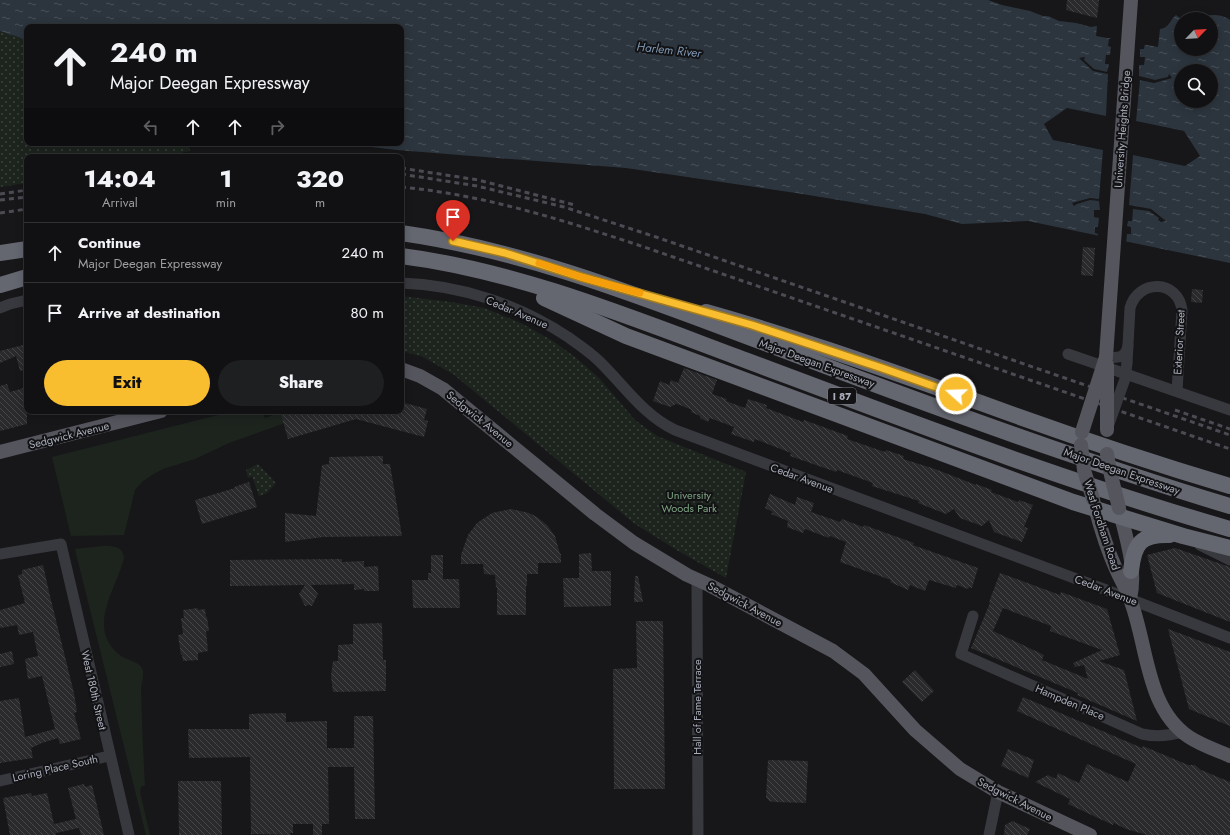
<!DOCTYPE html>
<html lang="en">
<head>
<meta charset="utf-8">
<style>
  :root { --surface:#111113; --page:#1e1f21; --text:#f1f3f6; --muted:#9c9da0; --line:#303133; --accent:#f9be2f }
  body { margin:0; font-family:Jost,sans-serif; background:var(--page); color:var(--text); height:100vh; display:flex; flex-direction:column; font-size:15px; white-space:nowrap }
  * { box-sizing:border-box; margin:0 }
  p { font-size:13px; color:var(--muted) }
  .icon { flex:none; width:22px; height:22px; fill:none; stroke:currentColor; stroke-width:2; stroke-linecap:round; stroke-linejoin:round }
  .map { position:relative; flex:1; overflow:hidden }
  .sheet { position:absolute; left:24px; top:154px; width:380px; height:260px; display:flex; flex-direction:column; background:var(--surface); border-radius:8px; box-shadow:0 2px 10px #0003,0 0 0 1px var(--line) }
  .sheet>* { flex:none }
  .guide { position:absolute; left:24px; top:24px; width:380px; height:122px; border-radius:8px; box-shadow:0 2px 10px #0003,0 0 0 1px var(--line); background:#111113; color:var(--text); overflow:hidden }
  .needle { width:26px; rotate:65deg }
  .controls { position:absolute; left:1174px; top:12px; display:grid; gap:8px }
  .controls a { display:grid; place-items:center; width:44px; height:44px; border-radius:50%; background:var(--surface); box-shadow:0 2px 10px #0003,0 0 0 1px var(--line); font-size:20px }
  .pin { position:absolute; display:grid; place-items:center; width:34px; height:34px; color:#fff; margin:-41px -17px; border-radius:50% 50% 50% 0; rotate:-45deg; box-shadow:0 0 4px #0007 }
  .pin .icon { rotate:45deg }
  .me { position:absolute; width:44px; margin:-22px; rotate:290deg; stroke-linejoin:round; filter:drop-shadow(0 0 3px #0008) }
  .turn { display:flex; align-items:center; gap:14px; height:84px; padding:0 20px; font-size:18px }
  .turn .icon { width:52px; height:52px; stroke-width:2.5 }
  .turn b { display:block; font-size:28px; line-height:34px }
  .lanes { display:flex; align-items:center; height:38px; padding:0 20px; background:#0003; justify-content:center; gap:20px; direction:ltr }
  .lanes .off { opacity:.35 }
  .eta { display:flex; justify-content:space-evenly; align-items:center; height:68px; text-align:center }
  .eta b { font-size:24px; font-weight:800; line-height:28px }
  .cta { display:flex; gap:8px; margin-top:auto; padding:8px 20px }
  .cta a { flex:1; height:46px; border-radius:24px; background:var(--accent); color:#111; font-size:16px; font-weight:800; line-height:46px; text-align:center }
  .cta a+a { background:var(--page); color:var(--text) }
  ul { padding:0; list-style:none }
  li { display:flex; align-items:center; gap:12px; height:60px; padding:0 20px; border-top:1px solid var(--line) }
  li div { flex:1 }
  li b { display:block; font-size:15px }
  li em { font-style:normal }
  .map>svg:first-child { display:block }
  .grass { fill:#1d241e }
  .park { fill:url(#park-dots) }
  .water { fill:url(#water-ripples); fill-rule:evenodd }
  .pier { fill:#171719 }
  .building { fill:url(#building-back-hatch); fill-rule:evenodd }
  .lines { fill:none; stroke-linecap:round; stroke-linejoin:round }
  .minor { stroke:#38393e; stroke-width:11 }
  .major { stroke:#54555d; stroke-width:14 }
  .highway { stroke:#646670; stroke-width:16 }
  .rail { stroke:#4b4c53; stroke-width:3; stroke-dasharray:5 4; stroke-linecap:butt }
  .minor-bridge { stroke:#38393e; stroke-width:11 }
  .major-bridge { stroke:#54555d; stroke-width:14 }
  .route-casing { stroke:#a27c1f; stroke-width:10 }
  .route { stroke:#f9be2f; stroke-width:7 }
  .slow { stroke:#f59e0b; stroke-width:7 }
  .labels { text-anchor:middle; stroke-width:4; stroke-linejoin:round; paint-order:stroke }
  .shield { fill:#121214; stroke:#7c7e88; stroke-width:1 }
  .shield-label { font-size:10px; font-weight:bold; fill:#a9adba }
  .street-label { font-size:11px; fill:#a9adba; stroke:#121214 }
  .park-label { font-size:11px; fill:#7fa583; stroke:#121214 }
  .water-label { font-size:12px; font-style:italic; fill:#7f99b6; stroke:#121214 }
</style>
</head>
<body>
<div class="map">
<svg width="1230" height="835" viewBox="0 0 1230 835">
  <defs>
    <pattern id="park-dots" width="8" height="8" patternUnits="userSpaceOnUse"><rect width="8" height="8" fill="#1d241e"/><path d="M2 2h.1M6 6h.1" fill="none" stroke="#3b413d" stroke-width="1.8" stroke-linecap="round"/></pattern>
    <pattern id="water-ripples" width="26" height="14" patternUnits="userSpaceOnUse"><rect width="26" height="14" fill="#2c353e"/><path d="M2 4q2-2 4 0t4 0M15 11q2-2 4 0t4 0" fill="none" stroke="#485058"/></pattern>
    <pattern id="building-back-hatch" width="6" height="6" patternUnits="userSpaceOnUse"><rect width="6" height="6" fill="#2a2a2d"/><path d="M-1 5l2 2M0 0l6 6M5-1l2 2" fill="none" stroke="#464649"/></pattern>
  </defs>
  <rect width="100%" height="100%" fill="#171719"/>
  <g class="grass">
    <path d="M234 411H262L265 418 281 412 288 422 229 443 195 459 163 469 152 475 143 481 135 490 124 535 71 536 52 457Z"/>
    <path d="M103 546C113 546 123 546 124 558 116 590 85 629 121 656 128 660 142 663 143 671 144 677 141 684 141 690 142 721 143 753 145 785L141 787 140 792 150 835H146L75 549Z"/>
  </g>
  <g class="park">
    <path d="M0 31 27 40V143H188L190 151 167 156V157H27V183L0 187Z"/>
    <path d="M401 296 451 302 484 308 521 323 553 341 575 357 599 378 635 420 657 436 746 472 726 578 680 552 635 524 453 374 421 356 401 351Z"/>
    <path d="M258 464 276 483 267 493 259 496 252 476 248 478 246 470Z"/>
  </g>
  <path class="water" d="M0 0H988L1002 5 1030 11 1043 16H1048L1059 21 1076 23 1091 27 1097 26 1096 36 1158 47 1160 29C1168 29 1170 20 1176 15L1181 19 1196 17 1200 19C1208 13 1222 14 1230 20V263L1028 221 962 224 925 214 796 193 626 168 397 150 338 143H401V27H27V40L0 31ZM1181 19H1211V49H1181ZM1181 71H1211V101H1181Z"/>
  <path class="pier" d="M1111 36 1145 42 1144 49H1140V57H1145L1144 65H1139V76L1155 80 1168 77 1169 74 1172 78 1154 83 1140 80 1136 121 1184 131 1200 156 1185 166 1133 155 1129 205 1151 209 1166 221 1161 222 1158 220 1159 218 1149 211 1133 209 1132 221H1128L1127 226 1131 227V234H1127L1126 243 1098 238V234L1095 233V227H1098L1099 218 1094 217V210H1100L1099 201 1090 200 1077 204 1074 206 1072 203 1090 198 1099 199 1103 150 1053 140 1044 124 1067 108 1106 116 1108 74 1093 71 1079 58 1085 57 1084 60 1094 69 1107 72 1109 64H1105L1106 55H1110L1111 47 1108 46 1109 39H1111Z"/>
  <g class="building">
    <path d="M1067 0H1099L1097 18 1066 10Z"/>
    <path d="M1083 247 1095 248 1093 276 1081 275Z"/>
    <path d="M1192 289 1203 290 1202 303 1191 302Z"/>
    <path d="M27 344V369L20 371 16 356 0 363V351Z"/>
    <path d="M684 368 717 380 712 394 727 399 726 401 745 408 748 399 767 405 766 408 803 422 804 420 848 436 847 439 885 452 886 450 904 456 903 459 935 469 976 485V484L992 490 991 492 1018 502 1019 500 1033 505 1024 527 1028 528 1022 542 994 532 989 520 982 526 960 518 954 509 946 514 918 503 919 501 872 486 873 483 837 470 836 472 790 456 791 453 755 439 754 442 731 434 734 427 710 418 708 422 700 418V416L691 412 692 410 680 405 676 404 670 407 653 401 660 381 669 385 671 380 678 383Z"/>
    <path d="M7 384 10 392 27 387V424L0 431V386Z"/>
    <path d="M401 402 427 409 424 420 428 421 424 437 356 419 288 439 280 411H401Z"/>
    <path d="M383 456V464H390L402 536 323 537 285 542V513L316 516 322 465 329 464V457Z"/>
    <path d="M249 482 257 507 202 524 195 500 235 488 234 487Z"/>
    <path d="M770 494 795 505 797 497 814 503 811 512 840 522 842 519 863 527 864 525 914 543 913 545 978 568 972 588 969 587 968 589 957 585 956 588 929 580 925 591 910 585 908 590 890 582 891 580 840 562 846 542 830 536 829 538 805 529 803 533 787 527 788 521 771 514 773 512 765 508Z"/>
    <path d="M511 509 529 513 537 517 547 525 555 536 560 554H561V563H538V574H527V586H526V615H497V587H496L495 575 484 574 483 564H461V555L468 535 477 523 492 513Z"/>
    <path d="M1175 548 1230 567V622L1157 593 1147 555Z"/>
    <path d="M591 553 592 571H611V606L564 607 563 578H579V554Z"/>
    <path d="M431 555H443V579H459L460 608H413L412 580H428V573H431Z"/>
    <path d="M342 559V562L364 561V567L378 566 379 591H364V589L354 590V584L311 585 318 594 312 606 309 605 305 606 299 594 305 585 230 586V560Z"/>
    <path d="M43 565 50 596 74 693 77 712 74 713 81 739 60 744 58 738 42 743 31 748 33 758 0 763V701L19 698 25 737 55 729 42 676 28 679 25 659 38 656 33 632 19 635 17 625 0 628V610L25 603 18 575 22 574V570Z"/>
    <path d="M1000 573 1060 595 1061 592 1107 609 1120 655 1099 661 1124 670 1137 721 1077 695 1078 693 971 648 990 603 989 602ZM1003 608 1051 626 1050 631 1102 650 1073 663 1075 667 1084 665 1088 679 1042 660 1044 655 993 631Z"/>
    <path d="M635 576H638L643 602H634Z"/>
    <path d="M198 608V610L205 609 206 617H207L209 631H206L208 651 198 653V660L183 661 182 655H181L178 635 183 634 181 618H184L183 610Z"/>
    <path d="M636 621H663L665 789H614L613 669 637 668Z"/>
    <path d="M382 623 383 660H386V691L333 692 331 676 333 661H338V645L353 644V624Z"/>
    <path d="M1168 629 1230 652V726L1189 709Z"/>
    <path d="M12 651 14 664 0 667V654Z"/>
    <path d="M915 670 934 691 922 702 902 682Z"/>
    <path d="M1023 697 1142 748 1143 746 1188 765H1195L1201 770 1230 782V835H1147L1126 829 1114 823 1113 825 1068 804 1070 799 1035 782 1048 775 1056 779 1058 773 1079 783 1087 764 1128 782 1136 764 1017 711Z"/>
    <path d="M286 713V722L327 721V748H354V716H373L375 819H355L354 767H328L329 824H322V835H313V824H293V833H290L291 835 251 834 250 757 189 758 188 729H249V714Z"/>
    <path d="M1008 749 1034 760 1028 778 1001 766Z"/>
    <path d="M768 760 808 761 806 803 774 802 769 801 766 797Z"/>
    <path d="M178 781H221L222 835H179Z"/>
    <path d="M84 784 85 787 92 785 104 835H81L79 828 56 833V835H10L3 798 31 793 32 796 47 793 54 824 76 819 68 788Z"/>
    <path d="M1012 821 1030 829 1027 835H1004L1005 825Z"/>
  </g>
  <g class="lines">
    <g class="minor">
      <path d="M401 283C460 285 518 304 568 337 578 344 590 352 599 361 624 385 643 415 675 430L1109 591 1230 638"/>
      <path d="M0 308 10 304 27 300"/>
      <path d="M1068 354 1230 410"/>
      <path d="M1106 357C1117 358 1125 359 1128 346"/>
      <path d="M1127 363 1130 308C1138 279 1178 279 1182 310L1177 391"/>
      <path d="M1200 545 1230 560"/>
      <path d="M0 554 61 544 129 835"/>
      <path d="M697 579 698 835"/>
      <path d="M973 616 961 654 1142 734C1156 737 1169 736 1182 732"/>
      <path d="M0 781 109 756"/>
      <path d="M989 835 998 792"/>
    </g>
    <g class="major">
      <path d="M1106 357 1131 0"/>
      <path d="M401 369 420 376 443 389 595 514 634 543 687 575 709 585 833 651 864 674 915 730 960 769 998 792 1090 835"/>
      <path d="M0 452 161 411"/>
      <path d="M1093 500C1099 523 1106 547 1116 569 1120 579 1127 589 1130 599 1148 645 1145 707 1189 737 1201 745 1216 750 1230 756"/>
      <path d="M1119 509C1126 537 1137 569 1130 599"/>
    </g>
    <g class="highway">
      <path d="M401 233C529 251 649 300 770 345 862 380 954 414 1046 446 1107 467 1168 488 1230 506"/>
      <path d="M0 253 27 249"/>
      <path d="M401 256C514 270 630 317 737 357 900 418 1063 481 1230 529"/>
      <path d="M0 285 27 277"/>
      <path d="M544 298 626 336 1073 502 1183 536 1230 548"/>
      <path d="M706 312C799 338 890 371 981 403 1063 433 1146 461 1230 486"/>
      <path d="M1131 571C1134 543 1141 534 1170 535"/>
    </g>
    <g class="rail">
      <path d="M401 168 478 180 575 205"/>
      <path d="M401 174 477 186 564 207 656 237 1230 435"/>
      <path d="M401 187C487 195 569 222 650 249L1230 449"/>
      <path d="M0 194 27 190"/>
      <path d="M0 200 27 197"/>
      <path d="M0 213 27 209"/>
      <path d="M1175 410 1230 429"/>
    </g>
    <path class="minor-bridge" d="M1109 424 1125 379 1127 363"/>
    <g class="major-bridge">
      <path d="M1107 365V430"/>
      <path d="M1082 432 1106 357"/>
      <path d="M1081 445 1084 470 1093 499"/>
      <path d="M1107 454 1110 471 1119 508"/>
    </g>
  </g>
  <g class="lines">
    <g class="route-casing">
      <path id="route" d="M453 241 505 253 581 277 752 325 882 368 956 394"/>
    </g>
    <use href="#route" class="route"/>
    <path class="slow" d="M539 263 581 277 640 293"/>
  </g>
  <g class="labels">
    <rect class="shield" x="828" y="388" width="28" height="16" rx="3"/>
    <g class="shield-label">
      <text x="842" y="400">I 87</text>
    </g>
    <g class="street-label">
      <text transform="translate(1122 129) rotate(-86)" y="4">University Heights Bridge</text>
      <text transform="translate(517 312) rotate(23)" y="4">Cedar Avenue</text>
      <text transform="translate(1179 342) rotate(-87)" y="4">Exterior Street</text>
      <text transform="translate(817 363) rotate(20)" y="4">Major Deegan Expressway</text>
      <text transform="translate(480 419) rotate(39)" y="4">Sedgwick Avenue</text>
      <text transform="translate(69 435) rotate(-14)" y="4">Sedgwick Avenue</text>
      <text transform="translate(1122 471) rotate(19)" y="4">Major Deegan Expressway</text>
      <text transform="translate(802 478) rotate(20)" y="4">Cedar Avenue</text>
      <text transform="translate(1102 525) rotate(72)" y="4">West Fordham Road</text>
      <text transform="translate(1106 590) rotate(21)" y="4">Cedar Avenue</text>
      <text transform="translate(745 604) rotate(28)" y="4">Sedgwick Avenue</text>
      <text transform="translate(94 690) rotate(77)" y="4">West 180th Street</text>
      <text transform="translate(1070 702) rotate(23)" y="4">Hampden Place</text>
      <text transform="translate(697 707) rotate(-90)" y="4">Hall of Fame Terrace</text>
      <text transform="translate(55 768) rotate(-13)" y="4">Loring Place South</text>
      <text transform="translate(1015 799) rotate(27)" y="4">Sedgwick Avenue</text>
    </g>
    <g class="park-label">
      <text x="689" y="499">University<tspan x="689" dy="13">Woods Park</tspan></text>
    </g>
    <g class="water-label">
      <text transform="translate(669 50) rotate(6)" y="4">Harlem River</text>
    </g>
  </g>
</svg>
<div class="controls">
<a><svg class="needle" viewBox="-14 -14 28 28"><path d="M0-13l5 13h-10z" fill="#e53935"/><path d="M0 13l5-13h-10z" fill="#9c9da0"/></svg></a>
<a><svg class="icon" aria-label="search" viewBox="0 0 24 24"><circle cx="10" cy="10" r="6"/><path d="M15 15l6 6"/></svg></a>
</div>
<div class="pin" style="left:453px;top:241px;background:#d93025"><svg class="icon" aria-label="arrive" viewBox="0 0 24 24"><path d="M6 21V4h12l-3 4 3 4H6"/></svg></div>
<svg class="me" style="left:956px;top:394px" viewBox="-20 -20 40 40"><circle r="17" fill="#f9be2f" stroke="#fff" stroke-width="3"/><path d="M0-11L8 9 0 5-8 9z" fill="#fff"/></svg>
<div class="guide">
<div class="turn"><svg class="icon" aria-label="ahead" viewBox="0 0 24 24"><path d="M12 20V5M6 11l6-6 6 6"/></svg><div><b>240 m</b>Major Deegan Expressway</div></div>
<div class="lanes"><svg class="icon off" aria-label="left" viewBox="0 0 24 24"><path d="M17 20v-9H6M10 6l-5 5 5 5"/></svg><svg class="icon" aria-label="ahead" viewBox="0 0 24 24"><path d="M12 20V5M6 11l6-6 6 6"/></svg><svg class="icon" aria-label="ahead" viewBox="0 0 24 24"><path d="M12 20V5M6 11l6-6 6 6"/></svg><svg class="icon off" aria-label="right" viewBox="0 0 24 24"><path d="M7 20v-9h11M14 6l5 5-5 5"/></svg></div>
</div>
<section class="sheet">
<div class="eta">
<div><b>14:04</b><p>Arrival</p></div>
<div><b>1</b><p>min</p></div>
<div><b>320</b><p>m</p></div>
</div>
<ul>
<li><svg class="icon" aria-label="ahead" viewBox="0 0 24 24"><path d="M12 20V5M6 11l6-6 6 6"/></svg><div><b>Continue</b><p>Major Deegan Expressway</p></div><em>240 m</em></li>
<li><svg class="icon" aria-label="arrive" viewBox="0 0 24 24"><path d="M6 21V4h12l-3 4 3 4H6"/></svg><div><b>Arrive at destination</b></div><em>80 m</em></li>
</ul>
<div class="cta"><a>Exit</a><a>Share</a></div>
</section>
</div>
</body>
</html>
